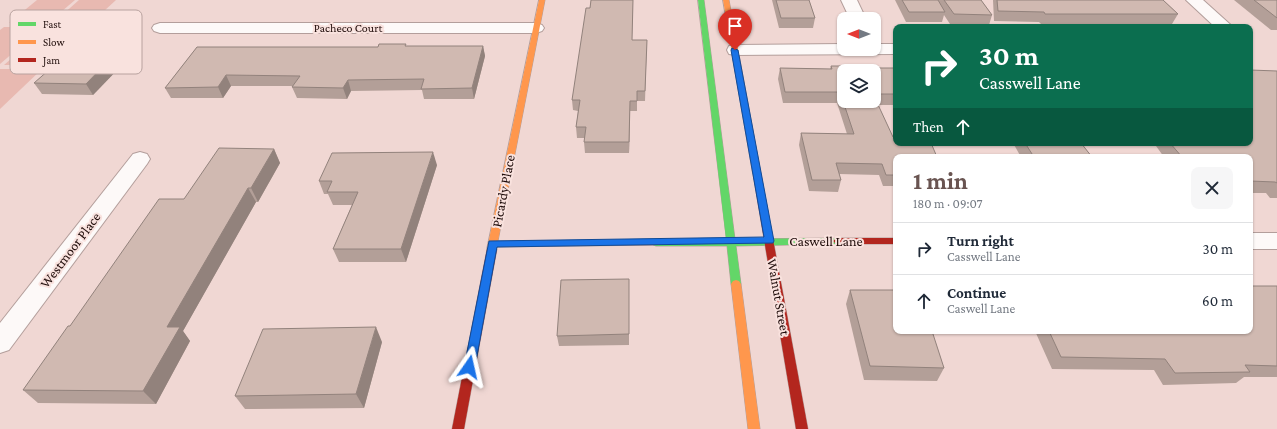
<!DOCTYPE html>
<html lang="en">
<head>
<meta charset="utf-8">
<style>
  :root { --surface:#fff; --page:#f6f6f7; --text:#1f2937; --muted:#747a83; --line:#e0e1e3; --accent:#695451 }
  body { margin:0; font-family:"Crimson Pro",serif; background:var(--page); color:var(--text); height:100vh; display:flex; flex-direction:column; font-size:15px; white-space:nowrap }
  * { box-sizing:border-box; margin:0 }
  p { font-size:13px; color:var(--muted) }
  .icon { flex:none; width:22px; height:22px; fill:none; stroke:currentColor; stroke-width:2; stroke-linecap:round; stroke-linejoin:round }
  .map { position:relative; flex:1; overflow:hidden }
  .details { position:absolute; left:893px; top:154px; width:360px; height:180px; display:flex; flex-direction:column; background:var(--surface); border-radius:8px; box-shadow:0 1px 3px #0004 }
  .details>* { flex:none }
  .hud { position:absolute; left:893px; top:24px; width:360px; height:122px; border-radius:8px; box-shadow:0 1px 3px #0004; background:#0b6e4f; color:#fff; overflow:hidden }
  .needle { width:26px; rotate:270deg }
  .controls { position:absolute; left:837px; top:12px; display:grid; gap:8px }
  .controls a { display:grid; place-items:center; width:44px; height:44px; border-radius:8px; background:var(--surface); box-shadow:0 1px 3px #0004; font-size:20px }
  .pin { position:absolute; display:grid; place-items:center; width:34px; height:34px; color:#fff; margin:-41px -17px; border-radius:50% 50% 50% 0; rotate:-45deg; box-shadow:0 0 4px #0007 }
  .pin .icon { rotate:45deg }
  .me { position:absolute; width:44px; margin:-22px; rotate:11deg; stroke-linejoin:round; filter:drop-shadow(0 0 3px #0008) }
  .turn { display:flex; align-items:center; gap:14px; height:84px; padding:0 20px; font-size:18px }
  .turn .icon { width:52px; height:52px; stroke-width:2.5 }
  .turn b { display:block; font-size:28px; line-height:34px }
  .then { display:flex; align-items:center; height:38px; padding:0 20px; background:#0003; gap:8px; font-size:15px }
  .round { display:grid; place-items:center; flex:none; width:42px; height:42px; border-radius:8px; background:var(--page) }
  .overview { display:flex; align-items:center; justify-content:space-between; height:68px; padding:0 20px }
  h1 { font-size:24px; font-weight:700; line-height:30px; color:var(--accent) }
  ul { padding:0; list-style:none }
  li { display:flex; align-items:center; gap:12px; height:52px; padding:0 20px; border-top:1px solid var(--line) }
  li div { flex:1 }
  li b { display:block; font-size:15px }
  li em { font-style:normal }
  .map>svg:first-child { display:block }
  .green { fill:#e8b9b1 }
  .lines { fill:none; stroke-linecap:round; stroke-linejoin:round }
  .street-casing { stroke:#b39e9b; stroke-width:2 }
  .fast-casing { stroke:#b39e9b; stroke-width:1 }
  .slow-casing { stroke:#b39e9b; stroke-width:1 }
  .jam-casing { stroke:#b39e9b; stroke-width:1 }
  .street { fill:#fdf9f8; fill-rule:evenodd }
  .fast { fill:#63d668; fill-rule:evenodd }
  .slow { fill:#ff974d; fill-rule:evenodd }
  .jam { fill:#b3261e; fill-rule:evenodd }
  .wall { fill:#b39f98; fill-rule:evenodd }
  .shaded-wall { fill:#92827c }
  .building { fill:#d0b9b1; stroke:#92827c }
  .route { fill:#1a73e8; stroke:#114b97 }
  .labels { text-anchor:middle; stroke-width:4; stroke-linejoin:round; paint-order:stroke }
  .far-street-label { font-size:12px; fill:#200d0b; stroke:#f9e2de }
  .street-label { font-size:14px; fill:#200d0b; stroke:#f9e2de }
  .key { fill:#f9e2de; stroke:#b8a29f; stroke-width:1 }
  .key-label { font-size:11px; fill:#200d0b }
</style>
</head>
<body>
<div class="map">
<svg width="1277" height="429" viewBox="0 0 1277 429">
  <rect width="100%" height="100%" fill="#f0d7d3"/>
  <g class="green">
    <path d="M37 0H75L48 23H9Z"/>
    <path d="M79 0H116L91 23 52 24Z"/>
    <path d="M4 27H43L0 64V30Z"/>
    <path d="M48 27H87L46 65H4Z"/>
    <path d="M0 69H42L0 109Z"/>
  </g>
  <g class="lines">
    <g class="street-casing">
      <g id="street">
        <path d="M841 0H857L866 19H850Z"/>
        <path d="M1186 0H1203L1233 27H1215Z"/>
        <path d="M160 23H536L542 25 544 28 542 31 536 33H160L154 31 152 28 154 25Z"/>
        <path d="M844 44V49H874V44H896V54L735 55 729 54 727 50 729 46 735 45Z"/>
        <path d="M140 152 147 154 150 159 147 164 9 350 0 353V323L133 154Z"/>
        <rect x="1250" y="233" width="27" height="16"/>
      </g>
    </g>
    <g class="fast-casing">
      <path id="fast" d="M698 0H704L735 239 838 238 841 239 843 241 841 243 838 244 736 246 741 284 739 287 736 288 733 287 731 284 727 246H656L653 245 651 243 653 241 656 240 726 239Z"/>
    </g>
    <g class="slow-casing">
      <g id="slow">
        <path d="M539 0H545L498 241 656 240 659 241 661 243 659 245 497 247 495 251H489L487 249Z"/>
        <path d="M723 0H729L761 174 757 177 753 174Z"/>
        <path d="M736 280 739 281 741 284 760 429H748L731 284 733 281Z"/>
      </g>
    </g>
    <g class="jam-casing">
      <g id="jam">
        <path d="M757 171 761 174 808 429H796L753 174Z"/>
        <path d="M838 238H896V244H838L835 243 833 241 835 239Z"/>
        <path d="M492 245 495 247 497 249 464 429H452L487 249 489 247Z"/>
      </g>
    </g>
    <use href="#street" class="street"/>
    <use href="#fast" class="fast"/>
    <use href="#slow" class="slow"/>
    <use href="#jam" class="jam"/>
  </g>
  <g class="wall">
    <path d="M591 0H633L632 40H647L645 101H637V111H630L629 153H585L584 142 585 138H577L576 127 578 111 573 110 572 100 590 8Z"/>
    <path d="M772 0H809L815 18 813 28H779Z"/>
    <path d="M895 0H981L992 15 989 25 950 24 944 15 942 22H906Z"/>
    <path d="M993 0H1163L1178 14 1172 24H1041L1039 22 994 21Z"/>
    <path d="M1234 0H1277V30H1271Z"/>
    <path d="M483 46 485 56 474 99H424L422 90 351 91 347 99 297 98 292 87 293 86H231L223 98H171L165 88 197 47H378Z"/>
    <path d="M114 55 121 66 93 95 42 94 34 83Z"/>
    <path d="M831 66 876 68H896V105H878L896 157V186H883L879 175 839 174 841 180 838 192 809 191 799 145 801 133 847 134 837 103H783L778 79 780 68 830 69ZM874 71V101H844Z"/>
    <path d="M1277 71V198H1270L1266 193H1250V157H1164L1156 146 1158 143H1250Z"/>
    <path d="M1013 143H1081L1092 157H1021Z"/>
    <path d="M274 149 280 163 258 202H256L183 331 190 341 156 404 38 403 23 390 70 326 184 199Z"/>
    <path d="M437 165 406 262H339L333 249 352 205H333L328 194H324L319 181Z"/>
    <path d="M629 279V345L559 346 557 336Z"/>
    <path d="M1277 286V377H1244L1236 383 1163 385 1154 370 1052 369 1035 331H1250Z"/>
    <path d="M850 290 944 368 937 381 864 380 846 304Z"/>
    <path d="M382 342 364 408 245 409 235 396Z"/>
  </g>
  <g class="shaded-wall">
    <path d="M483 46 485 56 474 99 472 88Z"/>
    <path d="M114 55 121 66 93 95 86 84Z"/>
    <path d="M226 75 231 86 223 98 218 87Z"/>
    <path d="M348 80 351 91 347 99 343 88Z"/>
    <path d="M630 101V111L629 153V142Z"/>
    <path d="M274 149 280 163 258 202 251 188Z"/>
    <path d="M433 152 437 165 406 262 401 249Z"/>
    <path d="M248 188 256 202 183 331 190 341 156 404 143 391 167 327Z"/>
    <path d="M376 327 382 342 364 408 356 394Z"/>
  </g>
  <g class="building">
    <path d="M591 0H633L632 40H647L645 91H637V101H630L629 142H584L586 127H576L580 100H572L586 8H590Z"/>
    <path d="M776 0H809L815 18H781Z"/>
    <path d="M902 0H938L945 12H909Z"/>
    <path d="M944 0H981L992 15 954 14Z"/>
    <path d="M997 0H1163L1178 14H1045L1044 12 998 11Z"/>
    <path d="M1254 0H1277V18Z"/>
    <path d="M379 44H406L405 46H483L472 88 421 89 424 79 348 80 343 88 292 87 300 76 226 75 218 87 165 88 197 47H378Z"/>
    <path d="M66 55H114L86 84 34 83Z"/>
    <path d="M831 66H875L876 68H896V94H874V71H844V101H874V96L893 137H896V143H931L937 157H896V175H886L882 164 836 163 841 180H812L801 133 854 134 840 92H785L780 68 832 69Z"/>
    <path d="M1250 70 1277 71V183L1275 182 1250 181V157H1182L1170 143H1250Z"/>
    <path d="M1025 143H1081L1092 157H1034Z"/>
    <path d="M219 148 274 149 251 188H248L167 327H180L143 391 23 390 68 326H70L159 199H184Z"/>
    <path d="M433 152 401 249H333L358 192H327L332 181H319L332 153Z"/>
    <path d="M629 279V334L557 336 561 280Z"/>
    <path d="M1250 286H1277V366L1245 365 1250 372 1175 373 1165 359 1061 357 1049 331H1250Z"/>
    <path d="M850 290H896V331H932L944 368 870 366Z"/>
    <path d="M376 327 356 394 235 396 263 329Z"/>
  </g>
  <path class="route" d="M732 48 738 50 774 241 773 243 497 247 475 367 473 371 469 372 465 371 464 367 489 241 764 237 731 50Z"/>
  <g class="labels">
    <g class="far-street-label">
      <text x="348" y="32">Pacheco Court</text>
    </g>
    <g class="street-label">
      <text transform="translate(503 191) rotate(-79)" y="5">Picardy Place</text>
      <text x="826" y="246">Caswell Lane</text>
      <text transform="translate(70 250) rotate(-53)" y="5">Westmoor Place</text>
      <text transform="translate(779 297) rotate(80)" y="5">Walnut Street</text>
    </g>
  </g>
  <rect x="10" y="10" width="132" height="64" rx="6" class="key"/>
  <rect x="18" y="22" width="18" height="4" fill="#63d668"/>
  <rect x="18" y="40" width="18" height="4" fill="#ff974d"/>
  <rect x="18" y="58" width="18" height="4" fill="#b3261e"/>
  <g class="key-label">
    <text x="43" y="28">Fast</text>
    <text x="43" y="46">Slow</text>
    <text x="43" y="64">Jam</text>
  </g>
</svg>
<div class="controls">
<a><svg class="needle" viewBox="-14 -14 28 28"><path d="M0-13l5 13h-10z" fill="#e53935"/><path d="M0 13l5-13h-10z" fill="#747a83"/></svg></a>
<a><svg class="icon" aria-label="layers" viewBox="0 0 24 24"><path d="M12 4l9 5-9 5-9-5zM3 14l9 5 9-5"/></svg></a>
</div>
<div class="pin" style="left:735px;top:50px;background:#d93025"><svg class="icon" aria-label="arrive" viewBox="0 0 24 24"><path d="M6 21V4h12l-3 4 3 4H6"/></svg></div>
<svg class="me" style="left:469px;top:367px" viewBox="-20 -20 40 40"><path d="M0-17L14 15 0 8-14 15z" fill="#1a73e8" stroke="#fff" stroke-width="4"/></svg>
<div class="hud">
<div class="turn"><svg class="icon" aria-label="right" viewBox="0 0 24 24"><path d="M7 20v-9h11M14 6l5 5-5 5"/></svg><div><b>30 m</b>Casswell Lane</div></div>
<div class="then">Then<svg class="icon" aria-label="ahead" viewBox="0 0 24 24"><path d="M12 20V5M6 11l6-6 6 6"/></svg></div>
</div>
<section class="details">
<div class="overview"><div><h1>1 min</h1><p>180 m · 09:07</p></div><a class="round"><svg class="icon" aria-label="close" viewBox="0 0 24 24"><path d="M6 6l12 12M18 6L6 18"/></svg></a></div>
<ul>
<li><svg class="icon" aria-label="right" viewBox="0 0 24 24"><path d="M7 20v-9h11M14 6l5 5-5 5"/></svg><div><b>Turn right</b><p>Casswell Lane</p></div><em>30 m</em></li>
<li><svg class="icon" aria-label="ahead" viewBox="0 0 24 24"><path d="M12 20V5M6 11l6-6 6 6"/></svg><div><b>Continue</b><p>Caswell Lane</p></div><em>60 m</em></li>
</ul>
</section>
</div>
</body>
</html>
